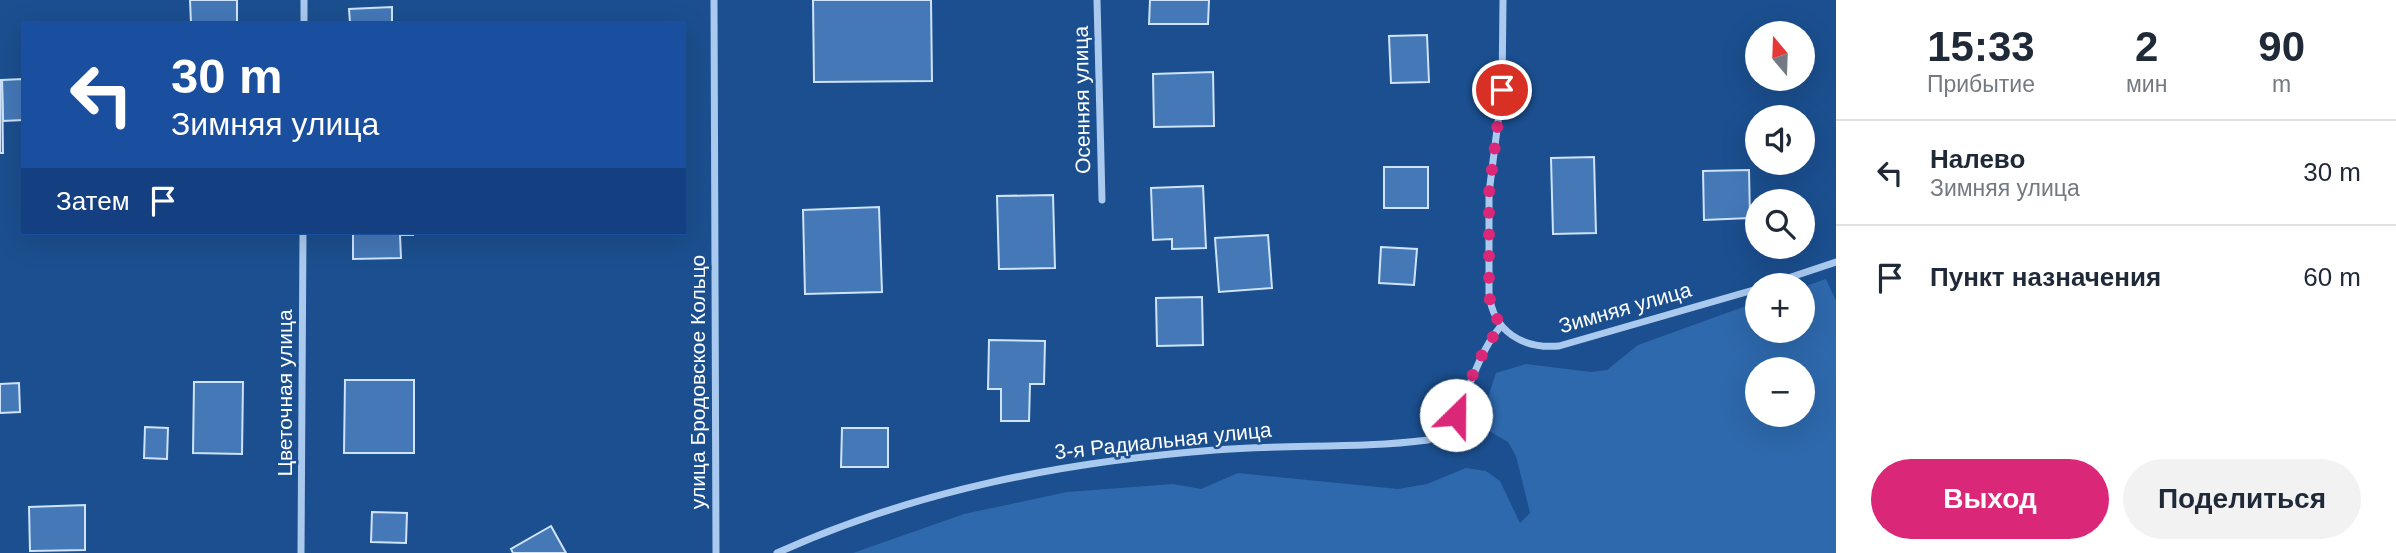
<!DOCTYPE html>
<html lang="ru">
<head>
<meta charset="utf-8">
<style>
  :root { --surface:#fff; --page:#f2f2f3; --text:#1f2937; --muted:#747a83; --line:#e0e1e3; --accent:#db2777 }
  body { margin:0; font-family:Helvetica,sans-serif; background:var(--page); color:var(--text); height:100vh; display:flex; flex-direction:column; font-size:26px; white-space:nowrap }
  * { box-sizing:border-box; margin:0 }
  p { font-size:23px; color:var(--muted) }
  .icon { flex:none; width:38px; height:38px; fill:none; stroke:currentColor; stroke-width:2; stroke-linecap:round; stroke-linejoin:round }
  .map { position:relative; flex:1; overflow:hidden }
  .side { display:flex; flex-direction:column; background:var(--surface); width:560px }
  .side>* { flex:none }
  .guide { position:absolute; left:21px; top:21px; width:665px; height:214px; border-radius:0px; box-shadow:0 7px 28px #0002; background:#1a4fa0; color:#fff; overflow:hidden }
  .needle { width:46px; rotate:341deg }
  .controls { position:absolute; left:1745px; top:21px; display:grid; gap:14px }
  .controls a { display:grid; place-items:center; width:70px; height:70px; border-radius:50%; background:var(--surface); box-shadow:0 7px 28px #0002; font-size:35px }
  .pin { position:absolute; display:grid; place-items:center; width:60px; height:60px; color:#fff; margin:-30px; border:4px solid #fff; border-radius:50%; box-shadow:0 2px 7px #0007 }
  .me { position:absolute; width:77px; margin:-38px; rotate:23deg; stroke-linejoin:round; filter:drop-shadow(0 0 5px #0008) }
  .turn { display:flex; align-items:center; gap:24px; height:147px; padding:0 35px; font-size:32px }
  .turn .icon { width:91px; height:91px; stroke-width:2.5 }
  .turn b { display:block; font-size:49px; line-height:60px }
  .then { display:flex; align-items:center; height:66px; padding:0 35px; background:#0003; gap:14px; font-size:26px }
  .eta { display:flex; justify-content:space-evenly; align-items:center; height:119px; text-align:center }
  .eta b { font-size:42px; font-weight:700; line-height:49px }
  .primary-button { display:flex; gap:14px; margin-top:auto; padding:14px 35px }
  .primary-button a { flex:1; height:80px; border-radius:42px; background:var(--accent); color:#fff; font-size:28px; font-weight:700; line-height:80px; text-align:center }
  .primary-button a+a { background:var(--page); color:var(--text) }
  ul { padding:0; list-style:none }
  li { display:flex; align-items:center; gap:21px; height:105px; padding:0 35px; border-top:2px solid var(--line) }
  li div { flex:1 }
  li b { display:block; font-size:26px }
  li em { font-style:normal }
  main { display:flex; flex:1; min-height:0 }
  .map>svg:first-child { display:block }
  .green { fill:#2e69ad; fill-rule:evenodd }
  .building { fill:#4478b7; stroke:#cfe3fa; stroke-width:2 }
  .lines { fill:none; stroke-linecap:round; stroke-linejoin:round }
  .street { stroke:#a9c9ee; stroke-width:7 }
  .route { stroke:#db2777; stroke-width:12; stroke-dasharray:0 21.6 }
  .labels { text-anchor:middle; stroke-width:5; stroke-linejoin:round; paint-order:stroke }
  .street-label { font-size:21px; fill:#fff; stroke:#1b4f8f }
</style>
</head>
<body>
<main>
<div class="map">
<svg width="1836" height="553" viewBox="0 0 1836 553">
  <rect width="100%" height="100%" fill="#1b4f8f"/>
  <path class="green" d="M1826 279 1836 301V553H853L964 514 1067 492 1173 484 1201 489 1238 473 1398 489 1427 484 1466 468 1486 471 1500 481 1520 523 1530 513 1516 456 1508 442 1479 425 1496 373 1526 364 1591 372 1607 370 1638 345 1757 302V331H1802L1803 287ZM1757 369H1802V415H1757Z"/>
  <g class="building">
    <path d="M190 0H237V23H191Z"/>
    <path d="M813 0H931L932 81 814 82Z"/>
    <path d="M1150 0H1209L1208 24H1149Z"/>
    <path d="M392 7V23H350L349 9Z"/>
    <path d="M1427 35 1429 82 1391 83 1389 36Z"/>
    <path d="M1213 72 1214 126 1154 127 1153 74Z"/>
    <path d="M23 79V120L3 121 2 80Z"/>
    <path d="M0 80H2L3 153H0Z"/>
    <path d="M1594 157 1596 233 1553 234 1551 158Z"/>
    <rect x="1384" y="167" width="44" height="41"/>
    <path d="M1749 170 1750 218 1704 220 1703 171Z"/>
    <path d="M1203 186 1206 248 1172 249V239L1153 240 1151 188Z"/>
    <path d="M1053 195 1055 268 999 269 997 196Z"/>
    <path d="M879 207 882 292 805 294 803 210Z"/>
    <path d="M353 233H413V235H400L401 258 353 259Z"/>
    <path d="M1268 235 1272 288 1219 292 1215 238Z"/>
    <path d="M1381 247 1417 249 1414 285 1379 283Z"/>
    <path d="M1202 297 1203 345 1157 346 1156 298Z"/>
    <path d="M989 340 1045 341 1044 384H1030L1029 421H1001V389H988Z"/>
    <path d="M345 380H414V453H344Z"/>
    <path d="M194 382H243L242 454 193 453Z"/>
    <path d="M19 383 20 412 0 413V384Z"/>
    <path d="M145 427 168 428 167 459 144 458Z"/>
    <path d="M842 428H888V467H841Z"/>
    <path d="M85 505V550L30 551 29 507Z"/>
    <path d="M372 512 407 513 406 543 371 542Z"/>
    <path d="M551 526 566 553H513L511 549Z"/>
  </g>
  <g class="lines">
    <g class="street">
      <path d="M714 0 716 553"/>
      <path d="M1097 0 1102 200"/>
      <path d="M1503 0 1502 90 1489 193V293C1493 332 1523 349 1559 346L1757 289"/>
      <path d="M304 23V0"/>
      <path d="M1767 285 1836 262"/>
      <path d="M301 553 303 233"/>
      <path d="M777 553C916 490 1063 462 1215 450 1286 444 1358 449 1428 440 1471 412 1469 363 1501 326"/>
    </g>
  </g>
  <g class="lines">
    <path class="route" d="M1456 415C1470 384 1479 352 1501 326L1491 308 1489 293V193L1502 90"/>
  </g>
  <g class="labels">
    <g class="street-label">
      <text transform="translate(1082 100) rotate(-91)" y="7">Осенняя улица</text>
      <text transform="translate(1625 308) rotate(-16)" y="7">Зимняя улица</text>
      <text transform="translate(698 382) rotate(-90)" y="7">улица Бродовское Кольцо</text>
      <text transform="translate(285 393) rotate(-90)" y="7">Цветочная улица</text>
      <text transform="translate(1163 441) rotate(-6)" y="7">3-я Радиальная улица</text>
    </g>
  </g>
</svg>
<div class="controls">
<a><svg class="needle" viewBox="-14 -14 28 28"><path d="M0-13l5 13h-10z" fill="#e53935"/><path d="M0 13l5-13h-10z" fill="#747a83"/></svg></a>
<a><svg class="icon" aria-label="sound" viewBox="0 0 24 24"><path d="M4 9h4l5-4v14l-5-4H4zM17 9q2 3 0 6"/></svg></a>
<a><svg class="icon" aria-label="search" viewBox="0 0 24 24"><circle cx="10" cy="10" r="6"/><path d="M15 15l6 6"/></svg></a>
<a>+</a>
<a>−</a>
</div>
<div class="pin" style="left:1502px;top:90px;background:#d93025"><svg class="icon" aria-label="arrive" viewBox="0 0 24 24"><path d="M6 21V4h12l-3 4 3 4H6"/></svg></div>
<svg class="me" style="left:1456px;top:415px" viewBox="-20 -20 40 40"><circle r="19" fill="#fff"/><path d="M0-13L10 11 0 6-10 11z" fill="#db2777"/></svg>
<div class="guide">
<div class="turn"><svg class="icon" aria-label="left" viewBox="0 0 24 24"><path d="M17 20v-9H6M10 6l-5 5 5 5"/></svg><div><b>30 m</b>Зимняя улица</div></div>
<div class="then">Затем<svg class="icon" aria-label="arrive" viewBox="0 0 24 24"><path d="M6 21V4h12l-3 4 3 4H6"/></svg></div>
</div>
</div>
<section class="side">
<div class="eta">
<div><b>15:33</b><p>Прибытие</p></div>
<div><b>2</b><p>мин</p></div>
<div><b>90</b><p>m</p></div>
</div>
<ul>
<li><svg class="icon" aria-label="left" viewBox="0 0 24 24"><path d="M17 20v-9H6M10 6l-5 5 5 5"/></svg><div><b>Налево</b><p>Зимняя улица</p></div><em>30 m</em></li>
<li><svg class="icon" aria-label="arrive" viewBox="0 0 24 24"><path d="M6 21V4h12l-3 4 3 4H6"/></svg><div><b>Пункт назначения</b></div><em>60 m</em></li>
</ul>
<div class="primary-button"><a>Выход</a><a>Поделиться</a></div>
</section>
</main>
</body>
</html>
